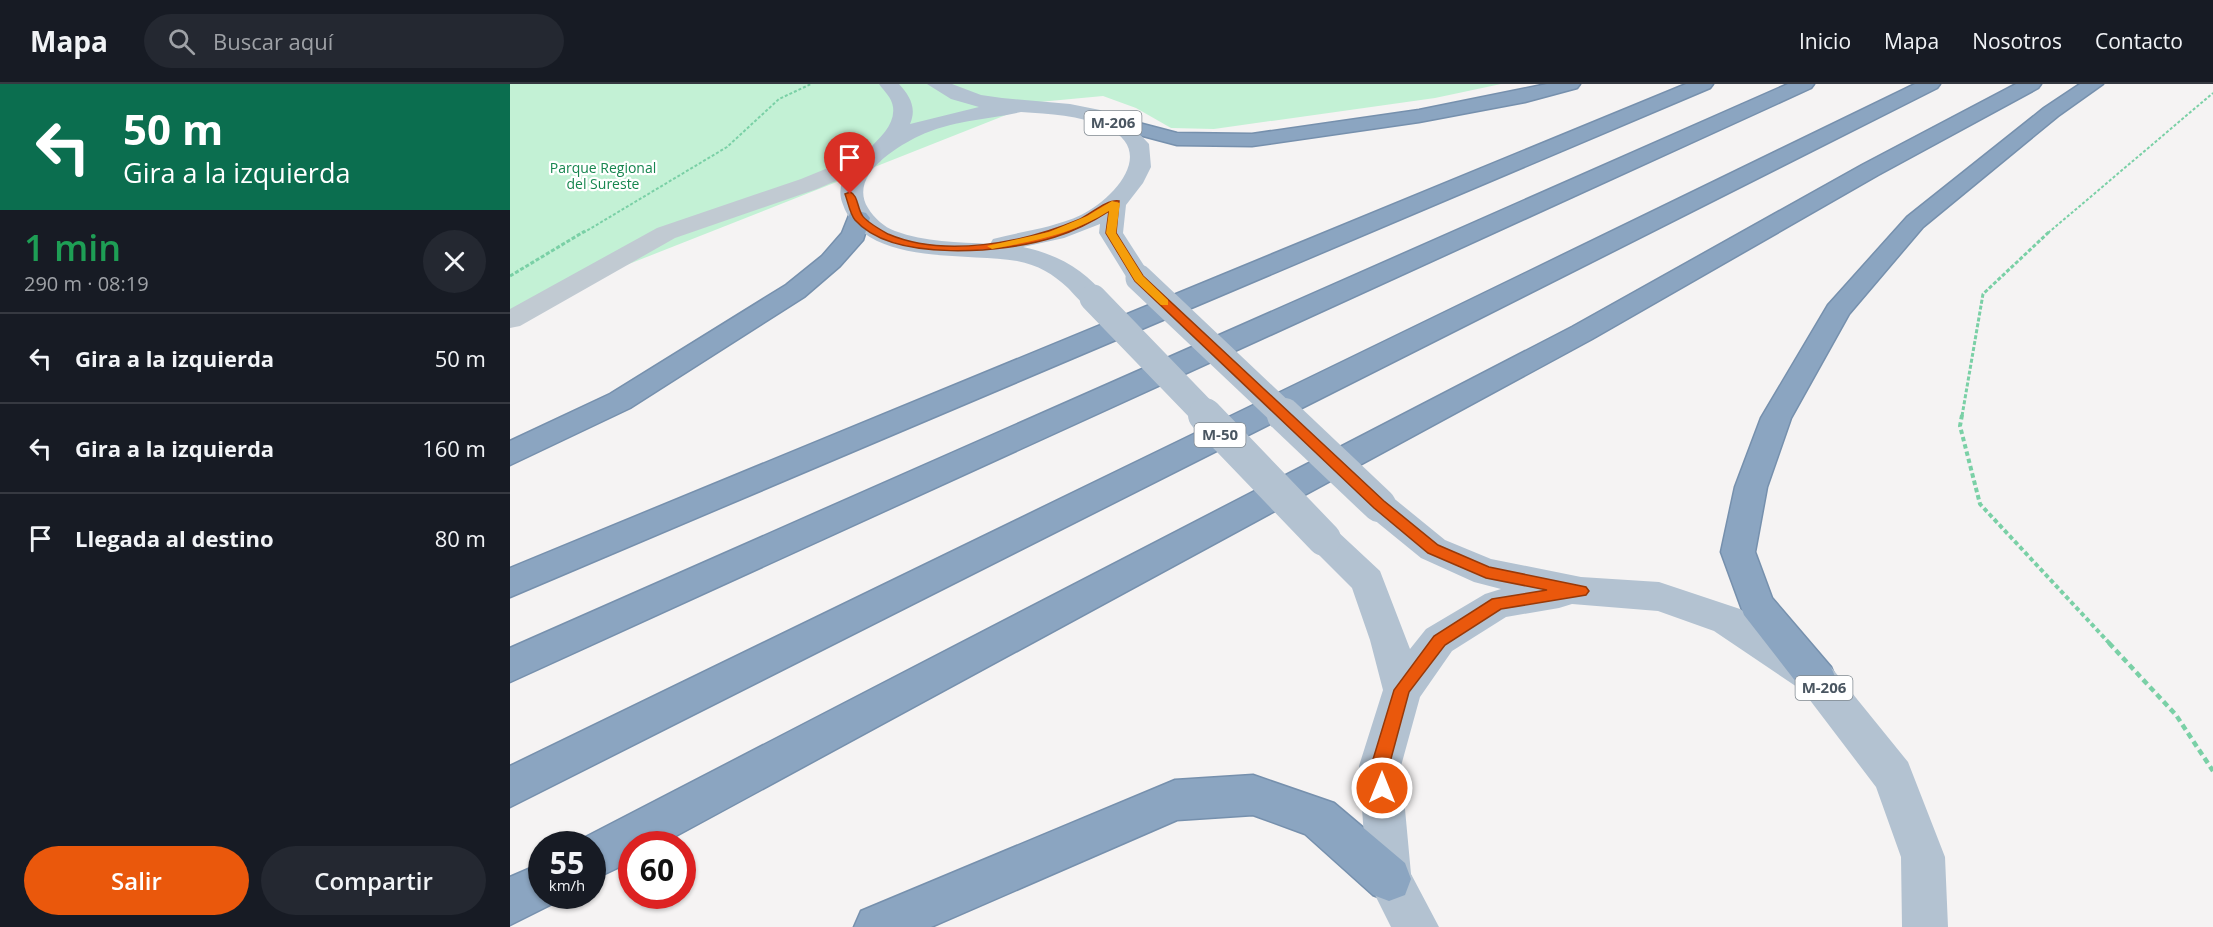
<!DOCTYPE html>
<html lang="es">
<head>
<meta charset="utf-8">
<style>
  :root { --surface:#171b24; --page:#242831; --text:#f1f3f6; --muted:#9ea1a6; --line:#363941; --accent:#ea580c }
  body { margin:0; font-family:"Open Sans",sans-serif; background:var(--page); color:var(--text); height:100vh; display:flex; flex-direction:column; font-size:22px; white-space:nowrap }
  * { box-sizing:border-box; margin:0 }
  p { font-size:20px; color:var(--muted) }
  .icon { flex:none; width:33px; height:33px; fill:none; stroke:currentColor; stroke-width:2; stroke-linecap:round; stroke-linejoin:round }
  .map { position:relative; flex:1; overflow:hidden }
  .details { display:flex; flex-direction:column; background:var(--surface); width:510px }
  .details>* { flex:none }
  .top-card { background:#0b6e4f; color:#fff; overflow:hidden }
  .speed { position:absolute; left:18px; top:747px; display:flex; gap:12px; font-size:30px; font-weight:700; text-align:center }
  .speed>* { display:grid; place-content:center; width:78px; height:78px; border-radius:50%; background:var(--surface); box-shadow:0 2px 4px #0004; line-height:1 }
  .speed small { font-size:15px; font-weight:400 }
  .speed .limit { border:9px solid #d22; background:#fff; color:#111 }
  .pin { position:absolute; display:grid; place-items:center; width:51px; height:51px; color:#fff; margin:-62px -26px; border-radius:50% 50% 50% 0; rotate:-45deg; box-shadow:0 0 6px #0007 }
  .pin .icon { rotate:45deg }
  .me { position:absolute; width:66px; margin:-33px; rotate:0deg; stroke-linejoin:round; filter:drop-shadow(0 0 4px #0008) }
  .turn { display:flex; align-items:center; gap:21px; height:126px; padding:0 24px; font-size:27px }
  .turn .icon { width:78px; height:78px; stroke-width:2.5 }
  .turn b { display:block; font-size:42px; line-height:51px }
  .round { display:grid; place-items:center; flex:none; width:63px; height:63px; border-radius:32px; background:var(--page) }
  .head { display:flex; align-items:center; justify-content:space-between; height:102px; padding:0 24px }
  h1 { font-size:36px; font-weight:600; line-height:45px; color:#1e9e55 }
  .cta { display:flex; gap:12px; margin-top:auto; padding:12px 24px }
  .cta a { flex:1; height:69px; border-radius:36px; background:var(--accent); color:#fff; font-size:24px; font-weight:600; line-height:69px; text-align:center }
  .cta a+a { background:var(--page); color:var(--text) }
  ul { padding:0; list-style:none }
  li { display:flex; align-items:center; gap:18px; height:90px; padding:0 24px; border-top:2px solid var(--line) }
  li div { flex:1 }
  li b { display:block; font-size:22px }
  li em { font-style:normal }
  header { display:flex; align-items:center; gap:36px; box-sizing:border-box; height:84px; padding:0 30px; background:var(--surface); border-bottom:2px solid var(--line) }
  header strong { font-size:28px }
  nav { display:flex; gap:33px; margin-inline-start:auto; font-size:21px }
  .search { width:420px; height:54px; background:var(--page); display:flex; align-items:center; gap:15px; box-sizing:border-box; padding:0 21px; border-radius:33px; color:var(--muted); font-size:22px }
  main { display:flex; flex:1; min-height:0 }
  .map>svg:first-child { display:block }
  .green { fill:#c3f1d5 }
  .lines { fill:none; stroke-linecap:round; stroke-linejoin:round }
  .highway-casing { stroke:#7690ad; stroke-width:3 }
  .path-far3 { stroke:#7ad0a6; stroke-width:2; stroke-dasharray:3 2; stroke-linecap:butt }
  .path-far2 { stroke:#7ad0a6; stroke-width:3; stroke-dasharray:4 2; stroke-linecap:butt }
  .path-far1 { stroke:#7ad0a6; stroke-width:4; stroke-dasharray:4.5 3; stroke-linecap:butt }
  .path { stroke:#7ad0a6; stroke-width:4.5; stroke-dasharray:6 4; stroke-linecap:butt }
  .minor { fill:#c1cad2; fill-rule:evenodd }
  .major { fill:#b3c2d1; fill-rule:evenodd }
  .highway { fill:#8ba5c1; fill-rule:evenodd }
  .major-bridge-far1 { stroke:#b3c2d1; stroke-width:27 }
  .major-bridge { stroke:#b3c2d1; stroke-width:34 }
  .route { fill:#ea580c; stroke:#983908; stroke-width:1.5 }
  .slow { fill:#f59e0b }
  .labels { text-anchor:middle; stroke-width:4.5; stroke-linejoin:round; paint-order:stroke }
  .far-park-label { font-size:14px; fill:#17864f; stroke:#fff }
  .shield { fill:#fff; stroke:#808990; stroke-width:1.5 }
  .shield-label { font-size:15px; font-weight:bold; fill:#4a5661 }
</style>
</head>
<body>
<header>
<strong>Mapa</strong>
<div class="search"><svg class="icon" aria-label="search" viewBox="0 0 24 24"><circle cx="10" cy="10" r="6"/><path d="M15 15l6 6"/></svg>Buscar aquí</div>
<nav><a>Inicio</a><a>Mapa</a><a>Nosotros</a><a>Contacto</a></nav>
</header>
<main>
<section class="details">
<div class="top-card">
<div class="turn"><svg class="icon" aria-label="left" viewBox="0 0 24 24"><path d="M17 20v-9H6M10 6l-5 5 5 5"/></svg><div><b>50 m</b>Gira a la izquierda</div></div>
</div>
<div class="head"><div><h1>1 min</h1><p>290 m · 08:19</p></div><a class="round"><svg class="icon" aria-label="close" viewBox="0 0 24 24"><path d="M6 6l12 12M18 6L6 18"/></svg></a></div>
<ul>
<li><svg class="icon" aria-label="left" viewBox="0 0 24 24"><path d="M17 20v-9H6M10 6l-5 5 5 5"/></svg><div><b>Gira a la izquierda</b></div><em>50 m</em></li>
<li><svg class="icon" aria-label="left" viewBox="0 0 24 24"><path d="M17 20v-9H6M10 6l-5 5 5 5"/></svg><div><b>Gira a la izquierda</b></div><em>160 m</em></li>
<li><svg class="icon" aria-label="arrive" viewBox="0 0 24 24"><path d="M6 21V4h12l-3 4 3 4H6"/></svg><div><b>Llegada al destino</b></div><em>80 m</em></li>
</ul>
<div class="cta"><a>Salir</a><a>Compartir</a></div>
</section>
<div class="map">
<svg width="1703" height="843" viewBox="0 0 1703 843">
  <rect width="100%" height="100%" fill="#f5f3f3"/>
  <path class="green" d="M0 0H991L925 14 704 45 661 44 626 24 593 12 529 18 0 227Z"/>
  <g class="lines">
    <g class="highway-casing">
      <g id="highway">
        <path d="M1037 0H1070L1067 4 1015 18 909 38 742 62 667 61 599 43 596 39 599 35 606 33 667 49 742 50 909 26Z"/>
        <path d="M1176 0H1203L1200 4 0 513V484Z"/>
        <path d="M1278 0H1304L1301 4 0 598V564Z"/>
        <path d="M1405 0H1430L1427 4 0 723V682Z"/>
        <path d="M1506 0H1531L1528 4 1368 91 1082 255 151 760H122V777L82 796V760H65L66 758 1062 243 1352 81Z"/>
        <path d="M1570 0H1593L1548 32 1413 143 1339 230 1281 334 1257 403 1245 468 1262 514 1321 583 1326 595 1321 607 1307 612 1293 607 1234 531 1211 468 1225 403 1251 334 1318 221 1397 133 1534 24Z"/>
        <path d="M348 127 356 129 360 134 353 156 330 182 294 213 120 324 0 381V357L100 310 276 201 312 172 332 149 340 129Z"/>
        <path d="M743 691 824 719 895 779 901 795 895 811 879 817 863 811 795 750 743 731 667 736 421 843H344L351 827 665 696Z"/>
        <path d="M32 779V812H50L48 817 0 841V793Z"/>
      </g>
    </g>
    <g class="path-far3">
      <path d="M73 149 217 63 269 15 301 0"/>
      <path d="M1538 149 1703 9"/>
    </g>
    <g class="path-far2">
      <path d="M0 192 75 147"/>
      <path d="M1452 332 1473 210 1540 147"/>
    </g>
    <path class="path-far1" d="M1452 331 1450 342 1470 420 1601 561"/>
    <path class="path" d="M1599 559 1666 631 1703 687"/>
    <path class="minor" d="M362 66 370 68 373 73 370 78 307 105 165 154 10 242 0 244V225L147 144 291 95Z"/>
    <g class="major">
      <path d="M369 0H389C400 12 407 24 400 40L469 23 441 15 417 0H442L471 11 492 14 560 20 590 26 621 41 639 60 641 83 633 99 616 121 613 149 642 194 638 199 629 202 620 199 589 149 590 140 554 154 513 163C546 170 577 186 596 214L592 220C586 221 581 223 575 220 569 217 563 209 558 204 543 190 528 181 507 177 455 168 352 183 332 118 319 79 388 58 383 23 382 14 374 7 369 0ZM511 28C540 30 569 31 596 43 648 67 604 115 571 131 543 144 513 147 483 155L480 160C448 158 415 158 385 147 374 143 364 134 358 124 338 92 386 63 409 52 442 36 477 36 511 28Z"/>
      <path d="M869 409 881 412 935 456 981 475 1071 493 1149 498 1230 525 1321 583 1398 678 1435 773 1438 843H1392L1391 773 1366 703 1293 607 1204 547 1148 527 1062 520 1049 524 996 533 942 567 910 613 891 682 901 790 929 843H881L857 795 849 682 873 606 860 556 842 504 802 464 797 455 802 446 814 442 826 446 870 487 900 565 916 545 975 510 991 505 964 498 911 474 857 430 853 421 857 412Z"/>
    </g>
    <use href="#highway" class="highway"/>
    <g class="major-bridge-far1">
      <path d="M629 194 775 332"/>
      <path d="M583 214 697 332"/>
    </g>
    <g class="major-bridge">
      <path d="M695 331 814 455"/>
      <path d="M774 331 869 421"/>
    </g>
  </g>
  <path class="route" d="M340 108C348 111 347 123 352 131 356 138 371 146 378 150 434 174 513 159 568 136 580 131 596 115 609 117L606 149 633 192 874 417 928 461 979 483 1076 503 1079 507 1076 511 991 525 935 561 899 608 879 682 880 704 878 710 872 712 866 710 861 682 884 606 924 552 982 515 1037 506 976 494 918 469 864 424 625 197 596 149 599 127C582 138 564 147 545 153 495 169 383 179 345 136 340 130 338 118 335 110Z"/>
  <path class="slow" d="M602 117 610 119 606 149 633 192 658 216V221H651L625 197 596 149 599 127C563 150 524 157 482 165L477 162 539 148 577 132Z"/>
  <g class="labels">
    <g class="far-park-label">
      <text x="93" y="89">Parque Regional<tspan x="93" dy="16">del Sureste</tspan></text>
    </g>
    <g class="shield">
      <rect x="574.5" y="27" width="57" height="24" rx="4.5"/>
      <rect x="684.5" y="339" width="51" height="24" rx="4.5"/>
      <rect x="1285.5" y="592" width="57" height="24" rx="4.5"/>
    </g>
    <g class="shield-label">
      <text x="603" y="44">M-206</text>
      <text x="710" y="356">M-50</text>
      <text x="1314" y="609">M-206</text>
    </g>
  </g>
</svg>
<div class="speed"><div>55<small>km/h</small></div><div class="limit">60</div></div>
<div class="pin" style="left:340px;top:110px;background:#d93025"><svg class="icon" aria-label="arrive" viewBox="0 0 24 24"><path d="M6 21V4h12l-3 4 3 4H6"/></svg></div>
<svg class="me" style="left:872px;top:704px" viewBox="-20 -20 40 40"><circle r="17" fill="#ea580c" stroke="#fff" stroke-width="3"/><path d="M0-11L8 9 0 5-8 9z" fill="#fff"/></svg>
</div>
</main>
</body>
</html>
